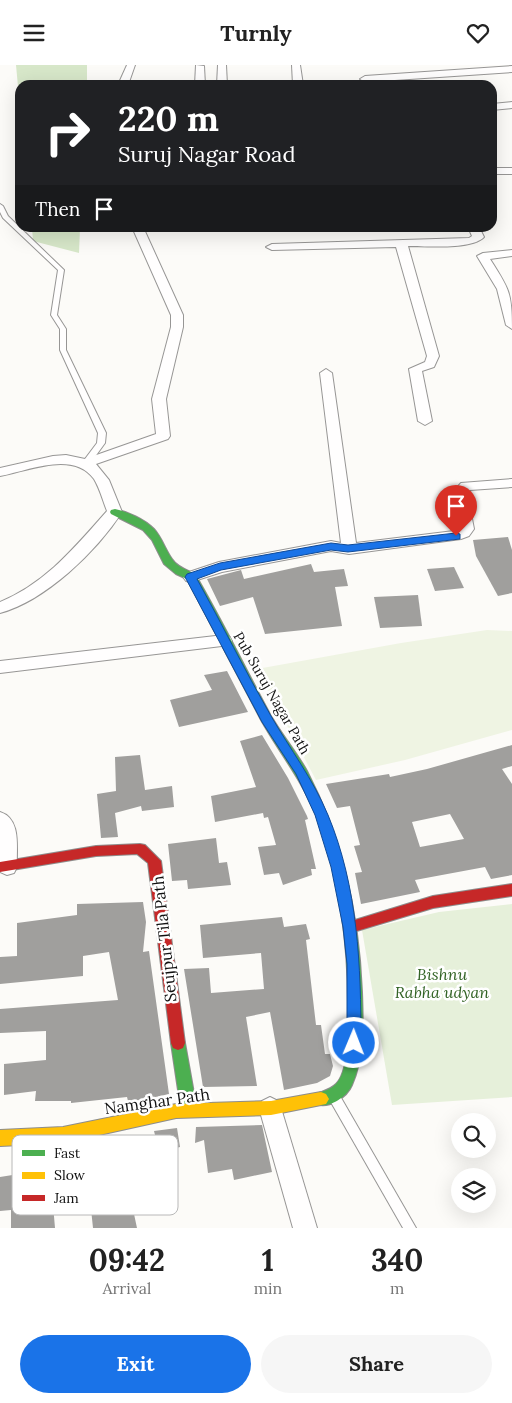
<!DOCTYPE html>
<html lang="en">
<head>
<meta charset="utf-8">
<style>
  :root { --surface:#fff; --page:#f6f6f6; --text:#222; --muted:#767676; --accent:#1a73e8 }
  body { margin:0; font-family:Lora,serif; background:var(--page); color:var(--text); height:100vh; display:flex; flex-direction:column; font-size:19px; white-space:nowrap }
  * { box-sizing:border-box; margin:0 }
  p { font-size:16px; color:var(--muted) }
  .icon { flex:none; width:28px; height:28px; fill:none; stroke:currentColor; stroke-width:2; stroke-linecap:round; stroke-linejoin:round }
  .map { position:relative; height:1163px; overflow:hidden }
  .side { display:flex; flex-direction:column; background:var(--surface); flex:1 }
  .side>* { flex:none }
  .banner { position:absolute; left:15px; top:15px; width:482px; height:152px; border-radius:15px; box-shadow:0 5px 20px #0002; background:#202124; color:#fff; overflow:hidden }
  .controls { position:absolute; left:451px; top:1048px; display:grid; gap:10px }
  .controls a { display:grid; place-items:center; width:45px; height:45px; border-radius:50%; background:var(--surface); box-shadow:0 5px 20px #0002; font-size:25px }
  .pin { position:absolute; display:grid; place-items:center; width:42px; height:42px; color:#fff; margin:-51px -21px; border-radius:50% 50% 50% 0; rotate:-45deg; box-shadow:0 0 5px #0007 }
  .pin .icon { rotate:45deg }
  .me { position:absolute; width:55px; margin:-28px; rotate:1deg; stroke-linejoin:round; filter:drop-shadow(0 0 4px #0008) }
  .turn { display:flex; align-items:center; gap:18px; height:105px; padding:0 20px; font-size:22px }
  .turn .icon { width:65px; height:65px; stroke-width:2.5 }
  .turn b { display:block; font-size:35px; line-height:42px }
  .then { display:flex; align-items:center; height:48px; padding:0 20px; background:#0003; gap:10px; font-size:19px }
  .eta { display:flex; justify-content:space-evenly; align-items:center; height:85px; text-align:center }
  .eta b { font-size:30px; font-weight:700; line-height:35px }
  .action { display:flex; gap:10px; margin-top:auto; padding:10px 20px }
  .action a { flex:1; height:58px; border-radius:30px; background:var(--accent); color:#fff; font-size:20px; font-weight:700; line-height:58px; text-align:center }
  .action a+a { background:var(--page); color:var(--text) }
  header { display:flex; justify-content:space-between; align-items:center; height:65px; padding:0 20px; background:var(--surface); font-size:22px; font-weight:700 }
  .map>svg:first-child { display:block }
  .green { fill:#e6f0da }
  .forest { fill:#d7e7c9 }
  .pitch { fill:#eff4e3 }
  .building { fill:#a09f9d; fill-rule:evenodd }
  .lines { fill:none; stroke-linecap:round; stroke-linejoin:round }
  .lane-casing { stroke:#979695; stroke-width:2 }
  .street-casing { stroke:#979695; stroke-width:2 }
  .fast-casing { stroke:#8d8d8c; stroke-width:2 }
  .slow-casing { stroke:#8d8d8c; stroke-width:2 }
  .jam-casing { stroke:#8d8d8c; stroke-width:2 }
  .lane { fill:#fffefe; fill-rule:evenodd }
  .street { fill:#fffefe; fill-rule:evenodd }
  .fast { fill:#4caf50; fill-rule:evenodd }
  .slow { fill:#ffc107; fill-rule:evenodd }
  .jam { fill:#c62828; fill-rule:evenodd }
  .route { fill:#1a73e8; stroke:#114b97 }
  .labels { text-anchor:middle; stroke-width:5; stroke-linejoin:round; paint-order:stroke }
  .street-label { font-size:14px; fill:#111; stroke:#fff }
  .near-street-label { font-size:16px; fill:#111; stroke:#fff }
  .near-park-label { font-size:16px; font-style:italic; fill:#336426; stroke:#fff }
  .key { fill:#fff; stroke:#b8b8b8; stroke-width:1 }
  .key-label { font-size:14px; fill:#111 }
</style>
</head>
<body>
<header><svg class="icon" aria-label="menu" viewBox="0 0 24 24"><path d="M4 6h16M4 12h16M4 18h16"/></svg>Turnly<svg class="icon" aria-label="heart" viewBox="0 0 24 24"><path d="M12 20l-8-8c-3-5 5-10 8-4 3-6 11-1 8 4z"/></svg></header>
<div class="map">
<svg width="512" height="1163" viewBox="0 0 512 1163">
  <rect width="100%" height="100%" fill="#fcfbf8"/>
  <path class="green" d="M512 839V1032L392 1040 362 865 439 847Z"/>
  <g class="forest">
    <path d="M16 0H87V20H20V43Z"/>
    <path d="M32 163H80L79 188 33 176Z"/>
  </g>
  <path class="pitch" d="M487 565 512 566V665L405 695 316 715 257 604 401 578Z"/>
  <g class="building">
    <path d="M508 472 512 485V528L498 531 476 491 473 475Z"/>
    <path d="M311 499 314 507 344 504 348 521 335 522 342 561 265 569 253 532 220 541 207 514 241 505 244 514Z"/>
    <path d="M454 502 464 523 435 526 427 504Z"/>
    <path d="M418 530 422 561 380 563 374 532Z"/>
    <path d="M227 606 248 647 179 662 170 635 212 625 204 610Z"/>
    <path d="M262 670 288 713 307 751 308 754 305 755 316 804H311L312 810 283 820 279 808 264 810 258 782 276 780 268 752 264 753 263 748 215 757 211 731 256 722 240 676Z"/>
    <path d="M512 680V701L502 704 512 719V810L491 814 485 802 415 815 420 827 361 839 355 808 362 807 354 781 360 780 350 741 337 743 326 719 389 709 390 712 427 704ZM450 749 464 774 420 782 412 757Z"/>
    <path d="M140 690 145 725 172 721 174 742 142 746 141 741 115 748 118 772 101 773 97 729 116 726 115 692Z"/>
    <path d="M216 773 219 798 227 797 231 820 188 824 187 815 172 816 168 779Z"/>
    <path d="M143 837 146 857 143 887 149 886 169 1029 142 1035 128 1036 127 1032 71 1038V1036H35L36 1026 4 1030V999L46 995V966L0 968V944L118 935 109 887 83 891V911L0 919V892L17 891V858L77 850V839Z"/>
    <path d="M282 852 284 862 306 859 310 874 306 875 316 960H321L325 989H330L333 1001 330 1011 317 1018 284 1025 270 947 246 952 257 1021 203 1022 184 904 209 903 211 928 264 924 261 888 203 893 200 860Z"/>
    <path d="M262 1060 272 1107 234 1115 232 1104 208 1108 204 1075 195 1078 196 1062Z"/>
    <path d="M177 1063 180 1082 156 1088 159 1105 130 1112 135 1134 131 1135 137 1163H93L85 1087 124 1082 156 1074 154 1066Z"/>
    <path d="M43 1092 44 1106 50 1105 55 1163H11V1145L0 1146V1112L25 1108V1095Z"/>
  </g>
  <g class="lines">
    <g class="lane-casing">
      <g id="lane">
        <path d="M0 139 3 141 8 151 64 205 57 250 66 264V285L106 368 105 378 89 400H86L82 398 97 378 98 368 60 285V264L51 250 58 205 3 153 0 147Z"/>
        <path d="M336 1029 340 1031 416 1163H403L332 1039 330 1035 332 1031Z"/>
      </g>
    </g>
    <g class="street-casing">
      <g id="street">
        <path d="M127 0H135L128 20H118Z"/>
        <path d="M196 0 204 1 205 20H195Z"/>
        <path d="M218 0H226L227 20H217Z"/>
        <path d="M292 0H300L303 20H293Z"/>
        <path d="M512 1V7L365 17 360 14 365 11Z"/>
        <path d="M512 37V43L492 45V39Z"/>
        <rect x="492" y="103" width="20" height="6"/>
        <path d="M132 162H143L183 250V262L166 334 170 371 168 374 96 399 109 415 122 447C97 486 45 536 0 548V537C46 518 75 482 107 446 103 436 100 424 94 414 73 385 28 406 0 411V403L53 391 66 390 85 394 156 369 152 334 171 262V250Z"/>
        <path d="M468 162H479L484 172C472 185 425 181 408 181L439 291 434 302 422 306 432 356 425 360 418 356 409 304 425 297 427 291 396 182 272 185 266 182 272 179 469 173 472 171Z"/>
        <path d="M512 185V191L490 194C509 224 512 227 512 264L506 260 497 224 477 191 483 188Z"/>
        <path d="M326 304 332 308 356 478 454 466 460 464 453 427 461 418 512 414V422L470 425 467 428 474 464 469 471 461 474 349 489 331 486 222 507 191 517 186 516 183 512 186 508 219 497 331 476 341 478 320 308Z"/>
        <path d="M224 570 230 572 232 576 230 580 0 608V596Z"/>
        <path d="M0 747C22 754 16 783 17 802L14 808 7 810 0 807Z"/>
        <path d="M270 1032 278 1036 281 1043 317 1163H293L259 1043 262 1036Z"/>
      </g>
    </g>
    <g class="fast-casing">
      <g id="fast">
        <path d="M115 444C128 447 144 454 154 464 162 473 165 484 172 494 177 502 187 505 195 509 222 555 245 603 270 649 281 669 296 686 307 706 343 775 359 850 362 927 363 958 365 991 352 1020 347 1032 329 1044 316 1039L313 1034 316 1029C323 1026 330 1025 336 1019 349 1006 348 967 348 950 349 884 340 811 316 750 302 715 279 687 261 655 236 608 212 561 187 514L176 509 164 499 152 475 143 465 111 449 110 447 111 445Z"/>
        <path d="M178 971 183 973 185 978 197 1045 194 1050 189 1052 184 1050 181 1045 171 978 173 973Z"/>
      </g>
    </g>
    <g class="slow-casing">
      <path id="slow" d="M321 1027 326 1029 329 1034 326 1039 271 1050 176 1053 63 1078 0 1081V1065L63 1062 176 1039 271 1036Z"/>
    </g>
    <g class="jam-casing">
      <g id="jam">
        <path d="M140 779 145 780 161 796 185 978 183 983 178 985 173 983 171 978 148 798 137 789 96 791 0 807V797L96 781Z"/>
        <path d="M512 819V831L433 843 350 868 345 866C343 861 342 857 344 852L349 850 354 852 355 855 433 831Z"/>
      </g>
    </g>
    <use href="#lane" class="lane"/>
    <use href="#street" class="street"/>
    <use href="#fast" class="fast"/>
    <use href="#slow" class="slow"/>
    <use href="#jam" class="jam"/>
  </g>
  <path class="route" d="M456 468 460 469V474L348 487 331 485 221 505 197 514C222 559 245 606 271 651 290 684 313 714 328 750 358 822 361 901 361 978L359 983 354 985 349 983 347 978V899L343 862 331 802 315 750 296 709 262 657 185 512 187 509 220 498 331 478 348 480Z"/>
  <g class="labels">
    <g class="street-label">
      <text transform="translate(272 628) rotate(60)" y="5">Pub Suruj Nagar Path</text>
    </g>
    <g class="near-street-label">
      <text transform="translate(164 874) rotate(-96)" y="6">Seujpur Tila Path</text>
      <text transform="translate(157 1036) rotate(-8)" y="6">Namghar Path</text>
    </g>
    <g class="near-park-label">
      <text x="442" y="915">Bishnu<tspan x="442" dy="18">Rabha udyan</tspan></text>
    </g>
  </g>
  <rect x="12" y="1070" width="166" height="80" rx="8" class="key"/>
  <rect x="22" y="1085" width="23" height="6" fill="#4caf50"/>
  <rect x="22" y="1107" width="23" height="7" fill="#ffc107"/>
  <rect x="22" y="1130" width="23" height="6" fill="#c62828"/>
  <g class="key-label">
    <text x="54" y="1093">Fast</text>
    <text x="54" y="1115">Slow</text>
    <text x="54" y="1138">Jam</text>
  </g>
</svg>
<div class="controls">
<a><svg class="icon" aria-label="search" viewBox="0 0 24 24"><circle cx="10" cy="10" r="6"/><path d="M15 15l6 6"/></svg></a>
<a><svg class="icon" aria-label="layers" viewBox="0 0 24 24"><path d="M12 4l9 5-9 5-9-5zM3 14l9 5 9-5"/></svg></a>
</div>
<div class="pin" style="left:456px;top:471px;background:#d93025"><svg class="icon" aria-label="arrive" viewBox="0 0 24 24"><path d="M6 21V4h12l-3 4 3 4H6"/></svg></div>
<svg class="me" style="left:354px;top:978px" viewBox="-20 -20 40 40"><circle r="17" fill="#1a73e8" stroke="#fff" stroke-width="3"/><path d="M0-11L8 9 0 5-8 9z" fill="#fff"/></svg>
<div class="banner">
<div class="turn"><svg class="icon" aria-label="right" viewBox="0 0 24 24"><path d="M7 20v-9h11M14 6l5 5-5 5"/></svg><div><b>220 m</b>Suruj Nagar Road</div></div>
<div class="then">Then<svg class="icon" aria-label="arrive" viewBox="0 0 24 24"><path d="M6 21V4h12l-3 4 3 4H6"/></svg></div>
</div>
</div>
<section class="side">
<div class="eta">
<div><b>09:42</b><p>Arrival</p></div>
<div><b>1</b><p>min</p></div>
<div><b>340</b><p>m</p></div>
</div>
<div class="action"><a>Exit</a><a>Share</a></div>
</section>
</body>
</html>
